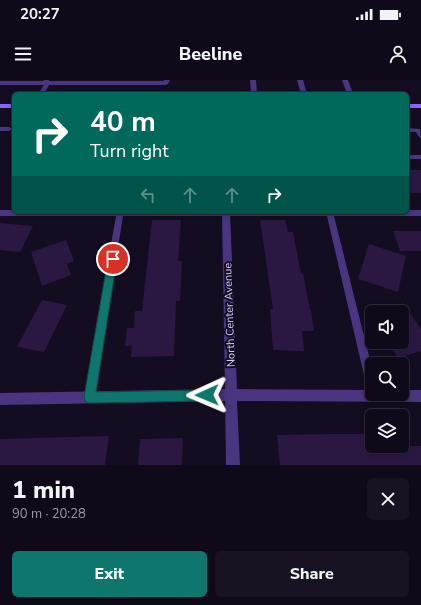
<!DOCTYPE html>
<html lang="en">
<head>
<meta charset="utf-8">
<style>
  :root { --surface:#0f0919; --page:#181222; --text:#f1f3f6; --muted:#9b9aa2; --line:#2f2a38; --accent:#0f766e }
  body { margin:0; font-family:"Nunito Sans",sans-serif; background:var(--page); color:var(--text); height:100vh; display:flex; flex-direction:column; font-size:15px; white-space:nowrap }
  * { box-sizing:border-box; margin:0 }
  p { font-size:13px; color:var(--muted) }
  .icon { flex:none; width:22px; height:22px; fill:none; stroke:currentColor; stroke-width:2; stroke-linecap:round; stroke-linejoin:round }
  .map { position:relative; height:385px; overflow:hidden }
  .drawer { display:flex; flex-direction:column; background:var(--surface); flex:1 }
  .drawer>* { flex:none }
  .hud { position:absolute; left:12px; top:12px; width:397px; height:122px; border-radius:6px; box-shadow:0 2px 6px #0003,0 0 0 1px var(--line); background:#00695c; color:#fff; overflow:hidden }
  .tools { position:absolute; left:365px; top:225px; display:grid; gap:8px }
  .tools a { display:grid; place-items:center; width:44px; height:44px; border-radius:6px; background:var(--surface); box-shadow:0 2px 6px #0003,0 0 0 1px var(--line); font-size:20px }
  .pin { position:absolute; display:grid; place-items:center; width:34px; height:34px; color:#fff; margin:-17px; border:2px solid #fff; border-radius:50%; box-shadow:0 1px 4px #0007 }
  .me { position:absolute; width:44px; margin:-22px; rotate:269deg; stroke-linejoin:round; filter:drop-shadow(0 0 3px #0008) }
  .turn { display:flex; align-items:center; gap:14px; height:84px; padding:0 12px; font-size:18px }
  .turn .icon { width:52px; height:52px; stroke-width:2.5 }
  .turn b { display:block; font-size:28px; line-height:34px }
  .lanes { display:flex; align-items:center; height:38px; padding:0 12px; background:#0003; justify-content:center; gap:20px; direction:ltr }
  .lanes .off { opacity:.35 }
  .round { display:grid; place-items:center; flex:none; width:42px; height:42px; border-radius:6px; background:var(--page) }
  .headline { display:flex; align-items:center; justify-content:space-between; height:68px; padding:0 12px }
  h1 { font-size:24px; font-weight:800; line-height:30px }
  .button { display:flex; gap:8px; margin-top:auto; padding:8px 12px }
  .button a { flex:1; height:46px; border-radius:6px; background:var(--accent); color:#fff; font-size:16px; font-weight:800; line-height:46px; text-align:center }
  .button a+a { background:var(--page); color:var(--text) }
  .status { display:flex; justify-content:space-between; align-items:center; height:28px; padding:0 20px; background:var(--surface); direction:ltr }
  .status svg { height:11px; fill:currentColor }
  header { display:flex; justify-content:space-between; align-items:center; height:52px; padding:0 12px; background:var(--surface); font-size:18px; font-weight:800 }
  .map>svg:first-child { display:block }
  .building { fill:#2a1842 }
  .lines { fill:none; stroke-linecap:round; stroke-linejoin:round }
  .lane { fill:#4a3581; fill-rule:evenodd }
  .street { fill:#4a3581; fill-rule:evenodd }
  .secondary { fill:#8b63ff; fill-rule:evenodd }
  .route { fill:#0f766e; stroke:#0a4d48 }
  .labels { text-anchor:middle; stroke-width:4; stroke-linejoin:round; paint-order:stroke }
  .street-label { font-size:11px; fill:#deccff; stroke:#140c21 }
</style>
</head>
<body>
<div class="status"><b>20:27</b><svg viewBox="0 0 49 12"><path d="M0 12V9h3v3zM5 12V6h3v6zM10 12V3h3v9zM15 12V0h3v12zM26 1h20v11H26zM47 4h2v5h-2z"/></svg></div>
<header><svg class="icon" aria-label="menu" viewBox="0 0 24 24"><path d="M4 6h16M4 12h16M4 18h16"/></svg>Beeline<svg class="icon" aria-label="person" viewBox="0 0 24 24"><circle cx="12" cy="8" r="4"/><path d="M4 21q1-7 8-7t8 7"/></svg></header>
<div class="map">
<svg width="421" height="385" viewBox="0 0 421 385">
  <rect width="100%" height="100%" fill="#140c21"/>
  <g class="building">
    <rect x="407" y="90" width="14" height="23"/>
    <path d="M152 140H181L178 181H182L180 221H176L174 276 131 277 132 266H125L127 248H134L135 231H142Z"/>
    <path d="M260 140H285L288 152H293L301 194H303L310 230H311L314 251H302L304 271 273 270 270 229H273Z"/>
    <path d="M0 143 33 146 20 172 0 170Z"/>
    <path d="M393 151H421V171H400Z"/>
    <path d="M66 160 74 181 67 184 71 195 42 206 31 172Z"/>
    <path d="M369 164 406 176 398 212 358 199Z"/>
    <path d="M42 220 67 225 44 272 17 267Z"/>
    <path d="M402 222 421 249V271L398 278 388 262H402Z"/>
    <path d="M328 354H372V366H421V385H280L277 355Z"/>
    <path d="M109 356 105 385H0V359Z"/>
    <path d="M183 358 182 385H138L140 359Z"/>
  </g>
  <g class="lines">
    <g class="lane">
      <path d="M43 0H49V1H164V0H170L168 4 166 5H49L44 14H38L44 5H0V1H44Z"/>
      <path d="M250 0H256L257 14H251Z"/>
      <path d="M297 0H303L307 14H301Z"/>
      <path d="M342 0H348L353 14H347Z"/>
      <path d="M0 47H9L12 49 9 51H0Z"/>
      <path d="M407 48 420 49 421 58 419 57 416 52H407Z"/>
      <rect x="407" y="75" width="14" height="4"/>
      <path d="M0 130H14V132H407V130H421V136H334L372 288V313L369 311 367 308 327 136H123L94 317 92 320 89 322 86 320 84 317 116 136H0Z"/>
    </g>
    <path class="street" d="M222 132H230L237 309 372 310V314H402V310H421V322L237 321 240 385H226L225 321 0 325V313L225 309Z"/>
    <g class="secondary">
      <rect x="0" y="24" width="14" height="4"/>
      <rect x="407" y="24" width="14" height="4"/>
    </g>
  </g>
  <path class="route" d="M113 176 117 179 96 312 207 310 211 311 213 315 211 319 207 321 89 323 85 321 84 317 108 179Z"/>
  <g class="labels">
    <g class="street-label">
      <text transform="translate(229 235) rotate(-92)" y="4">North Center Avenue</text>
    </g>
  </g>
</svg>
<div class="tools">
<a><svg class="icon" aria-label="sound" viewBox="0 0 24 24"><path d="M4 9h4l5-4v14l-5-4H4zM17 9q2 3 0 6"/></svg></a>
<a><svg class="icon" aria-label="search" viewBox="0 0 24 24"><circle cx="10" cy="10" r="6"/><path d="M15 15l6 6"/></svg></a>
<a><svg class="icon" aria-label="layers" viewBox="0 0 24 24"><path d="M12 4l9 5-9 5-9-5zM3 14l9 5 9-5"/></svg></a>
</div>
<div class="pin" style="left:113px;top:179px;background:#d93025"><svg class="icon" aria-label="arrive" viewBox="0 0 24 24"><path d="M6 21V4h12l-3 4 3 4H6"/></svg></div>
<svg class="me" style="left:207px;top:315px" viewBox="-20 -20 40 40"><path d="M0-17L14 15 0 8-14 15z" fill="#0f766e" stroke="#fff" stroke-width="4"/></svg>
<div class="hud">
<div class="turn"><svg class="icon" aria-label="right" viewBox="0 0 24 24"><path d="M7 20v-9h11M14 6l5 5-5 5"/></svg><div><b>40 m</b>Turn right</div></div>
<div class="lanes"><svg class="icon off" aria-label="left" viewBox="0 0 24 24"><path d="M17 20v-9H6M10 6l-5 5 5 5"/></svg><svg class="icon off" aria-label="ahead" viewBox="0 0 24 24"><path d="M12 20V5M6 11l6-6 6 6"/></svg><svg class="icon off" aria-label="ahead" viewBox="0 0 24 24"><path d="M12 20V5M6 11l6-6 6 6"/></svg><svg class="icon" aria-label="right" viewBox="0 0 24 24"><path d="M7 20v-9h11M14 6l5 5-5 5"/></svg></div>
</div>
</div>
<section class="drawer">
<div class="headline"><div><h1>1 min</h1><p>90 m · 20:28</p></div><a class="round"><svg class="icon" aria-label="close" viewBox="0 0 24 24"><path d="M6 6l12 12M18 6L6 18"/></svg></a></div>
<div class="button"><a>Exit</a><a>Share</a></div>
</section>
</body>
</html>
